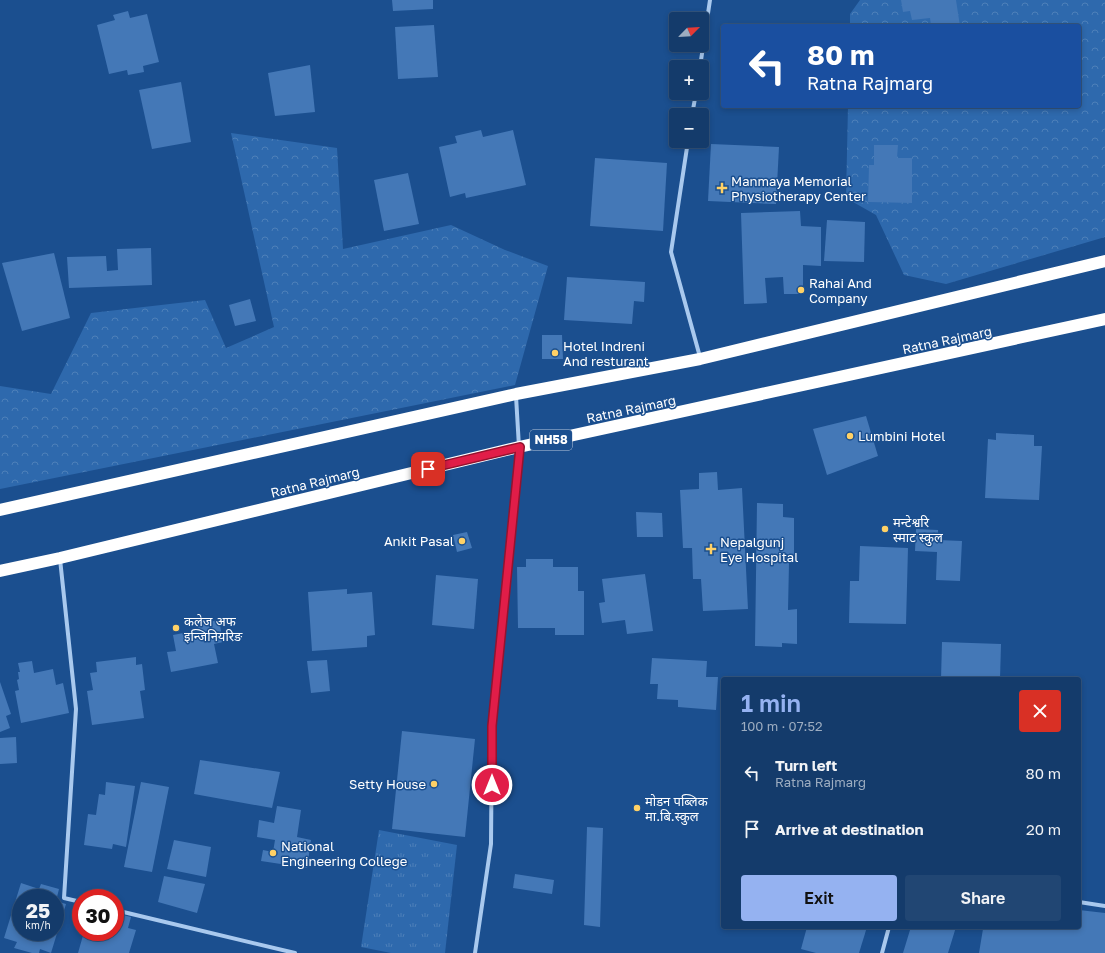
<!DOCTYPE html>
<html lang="en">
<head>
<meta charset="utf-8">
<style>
  :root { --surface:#143b6b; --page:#214673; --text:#f1f3f6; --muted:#9dadc1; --line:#33557e; --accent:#95b2f1 }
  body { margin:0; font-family:"Golos Text","Noto Sans Devanagari",sans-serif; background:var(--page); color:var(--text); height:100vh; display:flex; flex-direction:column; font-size:15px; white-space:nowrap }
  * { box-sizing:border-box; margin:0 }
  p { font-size:13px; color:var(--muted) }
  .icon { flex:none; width:22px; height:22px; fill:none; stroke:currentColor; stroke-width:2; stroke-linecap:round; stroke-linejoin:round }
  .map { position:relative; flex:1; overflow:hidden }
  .sheet { position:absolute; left:721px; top:677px; width:360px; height:252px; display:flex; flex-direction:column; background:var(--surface); border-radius:4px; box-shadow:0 2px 6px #0003,0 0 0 1px var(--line) }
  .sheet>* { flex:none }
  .top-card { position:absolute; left:721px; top:24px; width:360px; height:84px; border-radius:4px; box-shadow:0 2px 6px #0003,0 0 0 1px var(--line); background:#1a4fa0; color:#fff; overflow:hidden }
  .needle { width:26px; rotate:66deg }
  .buttons { position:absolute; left:669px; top:12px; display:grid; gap:8px }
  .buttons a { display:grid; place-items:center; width:40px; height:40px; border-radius:4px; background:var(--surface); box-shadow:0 2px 6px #0003,0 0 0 1px var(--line); font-size:20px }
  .speed { position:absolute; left:12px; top:889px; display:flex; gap:8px; font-size:20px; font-weight:700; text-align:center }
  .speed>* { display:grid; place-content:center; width:52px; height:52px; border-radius:50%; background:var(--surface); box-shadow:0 2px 6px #0003,0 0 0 1px var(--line); line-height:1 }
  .speed small { font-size:10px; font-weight:400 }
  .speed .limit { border:6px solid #d22; background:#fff; color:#111 }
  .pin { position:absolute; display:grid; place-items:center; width:34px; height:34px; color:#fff; margin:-17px; border-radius:8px; box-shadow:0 2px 6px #0006 }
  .me { position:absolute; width:44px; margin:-22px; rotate:0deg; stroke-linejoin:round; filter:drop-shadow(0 0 3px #0008) }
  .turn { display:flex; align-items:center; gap:14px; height:84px; padding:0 20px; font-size:18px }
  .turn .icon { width:52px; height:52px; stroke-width:2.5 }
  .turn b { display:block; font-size:28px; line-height:34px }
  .round { display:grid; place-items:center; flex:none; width:42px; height:42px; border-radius:4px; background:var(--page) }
  .head { display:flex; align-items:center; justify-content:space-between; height:68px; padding:0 20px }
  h1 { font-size:24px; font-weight:600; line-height:30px; color:var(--accent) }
  .action { display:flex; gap:8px; margin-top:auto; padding:8px 20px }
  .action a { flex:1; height:46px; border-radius:4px; background:var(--accent); color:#111; font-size:16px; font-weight:600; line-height:46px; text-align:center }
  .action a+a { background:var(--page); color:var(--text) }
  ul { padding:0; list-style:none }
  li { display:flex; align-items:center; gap:12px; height:56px; padding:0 20px }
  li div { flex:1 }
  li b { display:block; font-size:15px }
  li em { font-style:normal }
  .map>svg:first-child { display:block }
  .grass { fill:url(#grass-tufts) }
  .forest { fill:url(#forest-crowns) }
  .building { fill:#4478b7; fill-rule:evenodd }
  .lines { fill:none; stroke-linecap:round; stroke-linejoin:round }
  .street { stroke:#a9c9ee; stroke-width:4 }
  .highway { stroke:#fff; stroke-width:12 }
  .route-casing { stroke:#92132f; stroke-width:10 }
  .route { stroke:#e11d48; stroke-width:7 }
  .poi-dot { fill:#ffd166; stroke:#1b4f8f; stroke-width:1.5 }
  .labels { text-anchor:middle; stroke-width:3; stroke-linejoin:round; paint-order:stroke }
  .shield { fill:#1b4f8f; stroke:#bbcadd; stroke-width:1 }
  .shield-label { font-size:12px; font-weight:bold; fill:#fff }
  .poi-label { font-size:13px; fill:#fff; stroke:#1b4f8f; text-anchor:start }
  .street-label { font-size:13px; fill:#fff; stroke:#1b4f8f }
</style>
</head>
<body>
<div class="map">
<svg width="1105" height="953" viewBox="0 0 1105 953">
  <defs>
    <pattern id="grass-tufts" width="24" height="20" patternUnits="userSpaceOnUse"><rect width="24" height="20" fill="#2e69ad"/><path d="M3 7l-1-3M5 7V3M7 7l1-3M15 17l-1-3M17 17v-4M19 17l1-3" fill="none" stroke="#4d80b9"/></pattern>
    <pattern id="forest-crowns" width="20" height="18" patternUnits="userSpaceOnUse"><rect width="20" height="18" fill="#2e69ad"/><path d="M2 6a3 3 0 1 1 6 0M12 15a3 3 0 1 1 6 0" fill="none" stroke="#4d80b9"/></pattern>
  </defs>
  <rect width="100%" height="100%" fill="#1b4f8f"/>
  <path class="grass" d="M379 830 457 845 445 953H391L361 947Z"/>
  <g class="forest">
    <path d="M860 0H1105V237L946 284 904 275 876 215 846 198 848 106H1079V26H850V14Z"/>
    <path d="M231 133 337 148 343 249 451 225 505 250 548 266 515 385 0 489V386L51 394 91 313 205 300 226 348 274 327Z"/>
  </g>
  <g class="building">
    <path d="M392 0H433V9L393 11Z"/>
    <path d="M901 0H956L960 26H931L930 18 912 20 910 11 903 12Z"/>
    <path d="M128 11 130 18 147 14 159 62 143 66 144 72 128 75 127 70 109 74 97 25 115 20 113 15Z"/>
    <path d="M434 25 438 77 398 79 395 27Z"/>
    <path d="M310 65 315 112 275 116 268 73Z"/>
    <path d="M181 82 191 142 152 149 139 90Z"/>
    <path d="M481 130 483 137 513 130 526 185 466 198 465 193 450 197 439 147 457 143 455 136Z"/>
    <path d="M711 144 779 147 776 204 708 201Z"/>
    <path d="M874 145H898L897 158H912V203L868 202 869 165H874Z"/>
    <path d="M595 158 667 163 663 231 590 226Z"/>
    <path d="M408 173 419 224 384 231 374 180Z"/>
    <path d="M800 211 801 226 821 227V266L803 265V294H784L783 277 765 278 767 303 744 304 741 213Z"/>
    <path d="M827 220 865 222 864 262 824 261Z"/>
    <path d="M151 248 152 285 69 288 67 257 106 256 107 271 118 270 117 249Z"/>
    <path d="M54 253 70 318 22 331 2 263Z"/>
    <path d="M567 277 645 282 644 302 634 301 632 324 564 320Z"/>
    <path d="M250 299 256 321 235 326 229 305Z"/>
    <path d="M542 335H562L563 359H542Z"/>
    <path d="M866 416 878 456 827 475 813 429Z"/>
    <path d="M996 433 1034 435V446H1042L1039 500 985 498 988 439 996 440Z"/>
    <path d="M717 472 718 490 742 488 748 609 703 611 701 579H693L692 548H683L680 490 699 489V473Z"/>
    <path d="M757 503 783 504V517L794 518V563H789L788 610 797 609V644L782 643V647L755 646Z"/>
    <path d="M636 512 662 513 663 537H637Z"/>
    <path d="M916 529 938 530V540L962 541 960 581 936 580 937 552 915 551Z"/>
    <path d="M467 532 472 548 457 552 453 535Z"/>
    <path d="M860 546 908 548 906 624 849 623 850 581H859Z"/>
    <path d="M526 559H553V567H578V591H584V635H555V628H518L517 567H526Z"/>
    <path d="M645 574 653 631 627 634 625 620 602 623 599 603 605 602 602 579Z"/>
    <path d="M436 575 478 579 474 629 432 625Z"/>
    <path d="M347 589V594L372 592 375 635 367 636V647L312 651 308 592Z"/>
    <path d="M219 620 223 642 214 644 218 663 171 672 167 652 176 651 173 635 199 630 197 624Z"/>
    <path d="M942 642 1001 644 1000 679H941Z"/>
    <path d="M136 657V665L142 664 145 690 140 691 144 718 92 725 87 691 93 690 90 673 97 672 96 662Z"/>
    <path d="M652 658 707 661 706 677H718L716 710 678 707V700L657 699 658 684H650Z"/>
    <path d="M327 660 330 691 311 693 307 661Z"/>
    <path d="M32 661 34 673 53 669 56 685 63 683 69 713 21 723 15 691 19 690 17 680 19 679 18 672H20L18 663Z"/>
    <path d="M0 682 11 714 6 716 10 728 0 732Z"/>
    <path d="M402 731 475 739 465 837 392 829Z"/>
    <path d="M16 737 17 763 0 764V738Z"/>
    <path d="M200 760 280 772 272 808 194 794Z"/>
    <path d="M106 782 135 786 126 847 113 844 112 849 84 845 88 814 96 815 99 794 105 795Z"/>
    <path d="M141 782 169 787 152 872 124 867Z"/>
    <path d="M277 806 301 810 297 837 311 840 307 868 261 861 263 850 273 852 275 840 257 837 259 820 274 823Z"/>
    <path d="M587 827 603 828 600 927 584 925Z"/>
    <path d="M174 840 211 847 206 877 167 869Z"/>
    <path d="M515 874 554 880 552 894 513 888Z"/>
    <path d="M164 876 205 884 197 913 158 902Z"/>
    <path d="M21 883 39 889 41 884 59 889 56 901 66 904 51 953 40 949 39 953H32L14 948 17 942 4 938ZM21 898H55V932H21Z"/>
    <path d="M1079 910 1105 913V953H979L983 929 973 927H1079Z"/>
    <path d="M115 913 131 917 128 928 136 930 129 953H78L84 932H115Z"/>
    <path d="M807 927H867L859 953H816L801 949Z"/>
    <path d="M901 927H956L948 953H903L910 930Z"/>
  </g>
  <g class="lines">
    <g class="street">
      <path d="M700 67 710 0"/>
      <path d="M692 115 696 93"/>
      <path d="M688 141 671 252 700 357"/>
      <path d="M60 559 76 709 64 898 81 902"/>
      <path d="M1079 902 1105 906"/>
      <path d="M115 910 295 953"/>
      <path d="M475 953 491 844 492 726 519 447 516 396"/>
      <path d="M882 953 889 927"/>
    </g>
    <g class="highway">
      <path d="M0 510 516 394 700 359 1105 261"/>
      <path d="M0 571 60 558 519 447 1105 319"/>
    </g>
  </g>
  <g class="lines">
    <g class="route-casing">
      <path id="route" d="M428 469 520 447 492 726V785"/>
    </g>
    <use href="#route" class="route"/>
  </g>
  <g class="poi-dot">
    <path d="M720 182h4v4h4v4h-4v4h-4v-4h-4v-4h4z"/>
    <circle cx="801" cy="290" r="4"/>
    <circle cx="555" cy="353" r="4"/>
    <circle cx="850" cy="436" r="4"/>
    <circle cx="885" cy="529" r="4"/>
    <circle cx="462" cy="541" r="4"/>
    <path d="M709 543h4v4h4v4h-4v4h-4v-4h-4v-4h4z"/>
    <circle cx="176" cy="628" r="4"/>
    <circle cx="434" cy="784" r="4"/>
    <circle cx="637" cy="808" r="4"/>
    <circle cx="273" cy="853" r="4"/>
  </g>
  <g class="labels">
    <rect class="shield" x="530" y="430" width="42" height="20" rx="3"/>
    <g class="shield-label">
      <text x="551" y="444">NH58</text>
    </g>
    <g class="poi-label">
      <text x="731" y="186">Manmaya Memorial<tspan x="731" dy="15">Physiotherapy Center</tspan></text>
      <text x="809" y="288">Rahai And<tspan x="809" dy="15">Company</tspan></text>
      <text x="563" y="351">Hotel Indreni<tspan x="563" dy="15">And resturant</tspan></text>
      <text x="858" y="441">Lumbini Hotel</text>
      <text x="893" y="527">मन्टेश्वरि<tspan x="893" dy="15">स्माट स्कुल</tspan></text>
      <text x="454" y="546" text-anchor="end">Ankit Pasal</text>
      <text x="720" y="547">Nepalgunj<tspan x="720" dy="15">Eye Hospital</tspan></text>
      <text x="184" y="626">कलेज अफ<tspan x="184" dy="15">इन्जिनियरिङ</tspan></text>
      <text x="426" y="789" text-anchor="end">Setty House</text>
      <text x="645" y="806">माेडन पब्लिक<tspan x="645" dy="15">मा.बि.स्कुल</tspan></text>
      <text x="281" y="851">National<tspan x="281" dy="15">Engineering College</tspan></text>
    </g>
    <g class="street-label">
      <text transform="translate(947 340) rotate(-12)" y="5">Ratna Rajmarg</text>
      <text transform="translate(631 409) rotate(-12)" y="5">Ratna Rajmarg</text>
      <text transform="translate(315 482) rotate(-14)" y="5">Ratna Rajmarg</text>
    </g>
  </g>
</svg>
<div class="buttons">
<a><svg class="needle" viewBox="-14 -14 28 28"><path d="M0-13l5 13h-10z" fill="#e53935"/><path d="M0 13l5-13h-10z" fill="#9dadc1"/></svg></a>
<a>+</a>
<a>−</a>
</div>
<div class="speed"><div>25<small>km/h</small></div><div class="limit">30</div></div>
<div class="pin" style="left:428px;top:469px;background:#d93025"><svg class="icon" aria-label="arrive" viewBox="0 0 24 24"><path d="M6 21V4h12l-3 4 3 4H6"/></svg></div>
<svg class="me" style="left:492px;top:785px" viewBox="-20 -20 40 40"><circle r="17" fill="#e11d48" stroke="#fff" stroke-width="3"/><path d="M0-11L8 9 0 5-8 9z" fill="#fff"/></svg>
<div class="top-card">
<div class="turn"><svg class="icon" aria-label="left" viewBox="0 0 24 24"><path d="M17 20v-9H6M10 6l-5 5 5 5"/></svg><div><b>80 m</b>Ratna Rajmarg</div></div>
</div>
<section class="sheet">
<div class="head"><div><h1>1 min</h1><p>100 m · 07:52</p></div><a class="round" style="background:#d93025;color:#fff"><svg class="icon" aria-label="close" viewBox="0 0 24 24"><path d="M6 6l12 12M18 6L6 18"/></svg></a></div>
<ul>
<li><svg class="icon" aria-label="left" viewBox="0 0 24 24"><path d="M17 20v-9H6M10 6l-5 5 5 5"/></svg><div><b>Turn left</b><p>Ratna Rajmarg</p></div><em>80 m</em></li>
<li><svg class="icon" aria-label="arrive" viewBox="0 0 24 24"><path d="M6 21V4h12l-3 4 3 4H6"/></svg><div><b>Arrive at destination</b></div><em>20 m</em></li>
</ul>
<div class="action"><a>Exit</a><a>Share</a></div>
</section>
</div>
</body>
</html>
